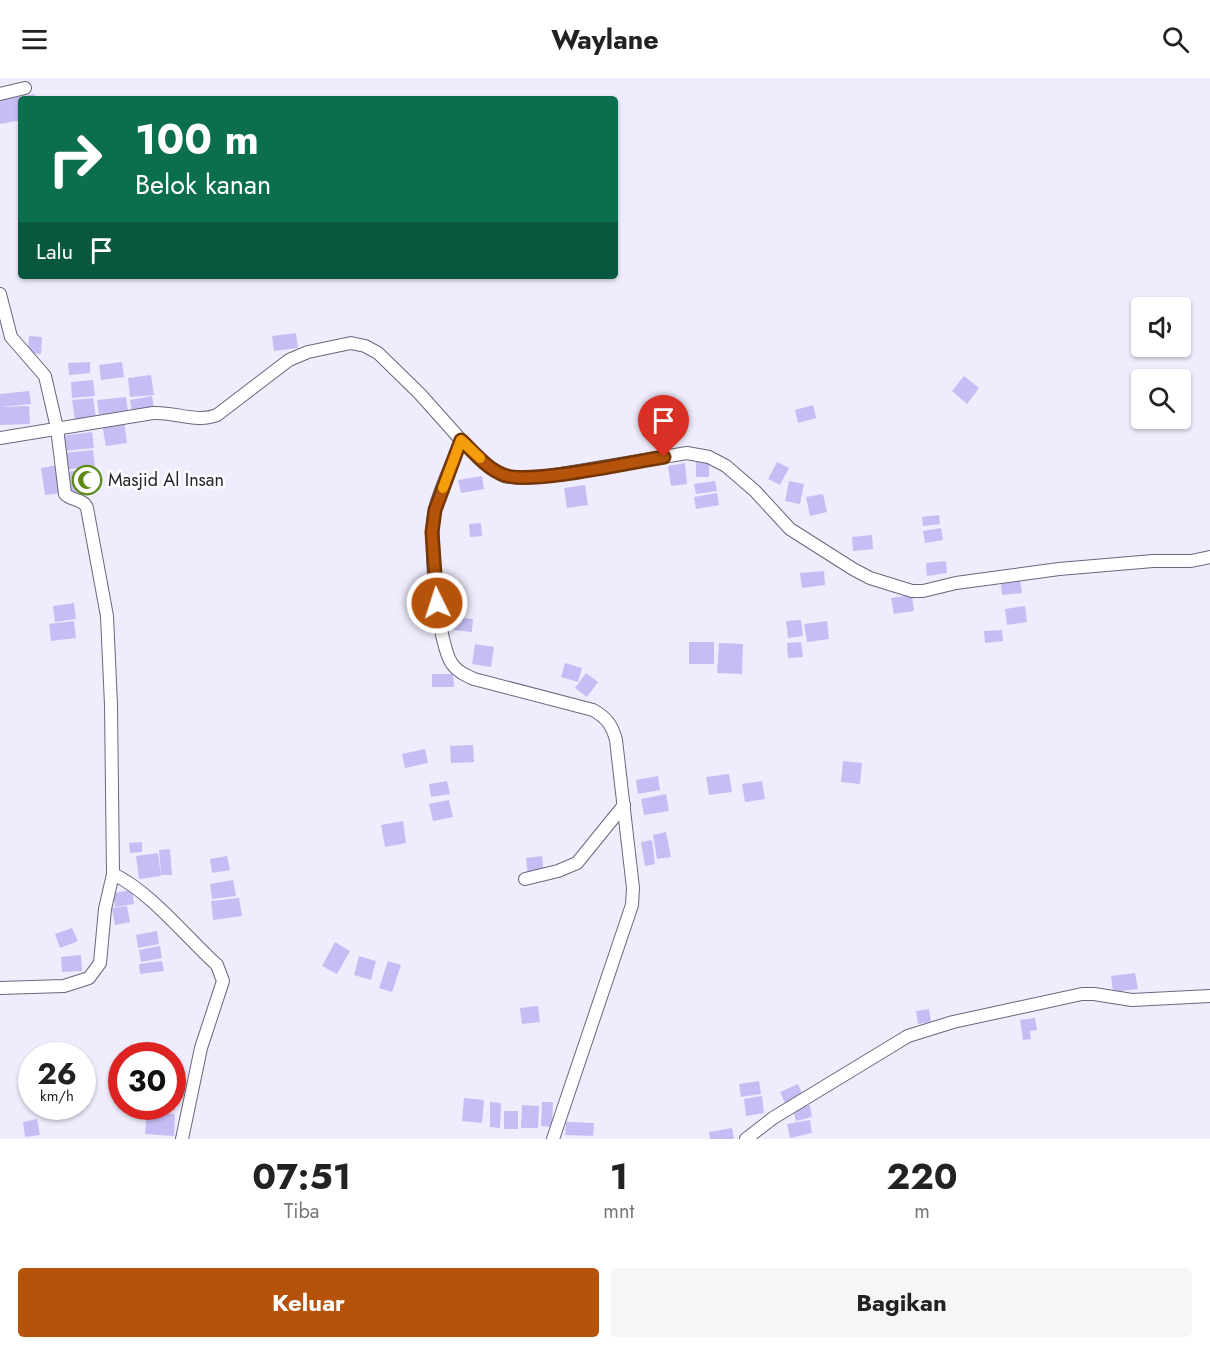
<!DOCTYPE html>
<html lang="id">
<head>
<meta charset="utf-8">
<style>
  :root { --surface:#fff; --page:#f6f6f6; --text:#222; --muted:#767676; --accent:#b45309 }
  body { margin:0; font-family:Jost,sans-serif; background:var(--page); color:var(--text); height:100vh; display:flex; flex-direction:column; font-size:22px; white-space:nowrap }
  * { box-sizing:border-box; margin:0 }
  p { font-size:20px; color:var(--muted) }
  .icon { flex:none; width:33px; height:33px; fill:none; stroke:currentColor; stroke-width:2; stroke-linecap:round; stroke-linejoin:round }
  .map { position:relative; height:1061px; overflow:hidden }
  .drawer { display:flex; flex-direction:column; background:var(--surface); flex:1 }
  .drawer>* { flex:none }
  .top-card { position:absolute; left:18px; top:18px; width:600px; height:183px; border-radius:6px; box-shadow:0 2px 4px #0004; background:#0b6e4f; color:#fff; overflow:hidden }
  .buttons { position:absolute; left:1131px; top:219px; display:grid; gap:12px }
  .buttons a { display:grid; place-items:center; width:60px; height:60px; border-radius:6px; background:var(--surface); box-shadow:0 2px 4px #0004; font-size:30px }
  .speed { position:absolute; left:18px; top:964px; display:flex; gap:12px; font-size:30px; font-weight:700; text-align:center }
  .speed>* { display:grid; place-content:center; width:78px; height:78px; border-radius:50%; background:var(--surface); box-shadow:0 2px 4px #0004; line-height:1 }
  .speed small { font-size:15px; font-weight:400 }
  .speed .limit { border:9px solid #d22; background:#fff; color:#111 }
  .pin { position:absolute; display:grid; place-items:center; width:51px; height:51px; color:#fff; margin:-62px -26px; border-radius:50% 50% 50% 0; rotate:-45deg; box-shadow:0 0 6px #0007 }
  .pin .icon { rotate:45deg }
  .me { position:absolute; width:66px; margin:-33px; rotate:356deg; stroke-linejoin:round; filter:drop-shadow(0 0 4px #0008) }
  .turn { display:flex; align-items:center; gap:21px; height:126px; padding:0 18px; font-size:27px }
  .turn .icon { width:78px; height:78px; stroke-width:2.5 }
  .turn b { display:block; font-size:42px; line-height:51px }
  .then { display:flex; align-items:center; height:57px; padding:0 18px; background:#0003; gap:12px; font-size:22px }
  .eta { display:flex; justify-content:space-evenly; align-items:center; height:102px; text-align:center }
  .eta b { font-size:36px; font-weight:700; line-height:42px }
  .primary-button { display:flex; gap:12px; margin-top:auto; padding:12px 18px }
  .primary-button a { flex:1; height:69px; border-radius:6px; background:var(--accent); color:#fff; font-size:24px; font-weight:700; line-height:69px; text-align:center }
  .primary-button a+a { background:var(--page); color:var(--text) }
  header { display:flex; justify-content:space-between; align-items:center; height:78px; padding:0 18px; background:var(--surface); font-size:27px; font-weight:700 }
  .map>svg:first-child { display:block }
  .building { fill:#c7bdf4 }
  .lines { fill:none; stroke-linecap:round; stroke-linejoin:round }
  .minor-casing { stroke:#6a667c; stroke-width:14 }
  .minor { stroke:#fff; stroke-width:12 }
  .route-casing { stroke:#753606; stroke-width:15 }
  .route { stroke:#b45309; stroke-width:10 }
  .slow { stroke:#f59e0b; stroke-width:10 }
  .labels { text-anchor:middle; stroke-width:5; stroke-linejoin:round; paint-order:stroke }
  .poi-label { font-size:18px; fill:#24222c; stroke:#fdfdfd; text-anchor:start }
</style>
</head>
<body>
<header><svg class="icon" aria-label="menu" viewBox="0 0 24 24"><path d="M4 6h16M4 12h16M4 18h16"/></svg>Waylane<svg class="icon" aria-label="search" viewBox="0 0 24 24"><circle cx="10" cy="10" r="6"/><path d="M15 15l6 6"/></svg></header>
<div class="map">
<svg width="1210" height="1061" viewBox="0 0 1210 1061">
  <rect width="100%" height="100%" fill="#efedfd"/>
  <g class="building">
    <path d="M35 16 36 21H21V42L0 46V22Z"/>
    <path d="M296 255 298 270 274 273 272 258Z"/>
    <path d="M29 258 42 259 41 276 28 275Z"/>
    <path d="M90 284V295L69 297 68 285Z"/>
    <path d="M122 284 124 299 101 302 99 287Z"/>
    <path d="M151 297 154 317 130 319 128 300Z"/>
    <path d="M964 298 979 310 967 326 952 313Z"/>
    <path d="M93 302 95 318 72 320 71 304Z"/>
    <path d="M29 313 31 326 0 329V316Z"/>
    <path d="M152 318 154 331 132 334 130 322Z"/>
    <path d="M126 319 128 333 99 337 97 322Z"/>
    <path d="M93 320 96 339 75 342 72 322Z"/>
    <path d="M813 327 816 340 798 345 795 332Z"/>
    <path d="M29 328 30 346 0 347V329Z"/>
    <path d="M124 342 127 365 106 368 102 346Z"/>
    <path d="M92 354 94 370 64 373 62 358Z"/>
    <path d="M93 372 95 388 65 392 63 375Z"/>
    <rect x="696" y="384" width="13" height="15"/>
    <path d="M777 384 789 390 780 407 768 401Z"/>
    <path d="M685 385 687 406 671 408 668 388Z"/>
    <path d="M58 387 62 415 45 417 41 390Z"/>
    <path d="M95 390 97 412 69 416 66 394Z"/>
    <path d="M482 398 484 411 461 415 458 402Z"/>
    <path d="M715 403 717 413 696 416 694 406Z"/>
    <path d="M789 403 804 406 800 426 785 423Z"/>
    <path d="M585 407 588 427 567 430 564 410Z"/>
    <path d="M717 415 719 427 696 431 694 419Z"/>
    <path d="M823 416 827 434 810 438 806 419Z"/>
    <path d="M939 437 940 446 923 448 922 439Z"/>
    <path d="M481 445 482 458 470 459 469 446Z"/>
    <path d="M941 450 943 462 925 465 923 453Z"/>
    <path d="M872 457 873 471 853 473 852 459Z"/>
    <path d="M946 483 947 495 927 498 926 485Z"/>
    <path d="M824 493 825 507 802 510 800 495Z"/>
    <path d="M1020 501 1022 515 1002 517 1001 504Z"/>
    <path d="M912 517 914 533 894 536 891 520Z"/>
    <path d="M441 522 455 523 454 542H440Z"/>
    <path d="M74 525 76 541 55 544 53 528Z"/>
    <path d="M1025 528 1027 544 1007 547 1005 531Z"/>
    <path d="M455 539 473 541 472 554 454 552Z"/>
    <path d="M801 542 803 558 788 560 786 543Z"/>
    <path d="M74 543 76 560 51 563 49 546Z"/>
    <path d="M827 543 829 561 807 564 804 546Z"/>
    <path d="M1002 552 1003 563 985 565 984 553Z"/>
    <rect x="689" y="564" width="25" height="22"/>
    <path d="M801 564 803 579 788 580 787 565Z"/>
    <path d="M719 565 743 566 742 596 717 595Z"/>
    <path d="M475 566 494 569 491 589 472 586Z"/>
    <path d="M565 585 582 590 578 604 561 599Z"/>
    <path d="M586 595 598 604 587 619 575 610Z"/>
    <path d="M432 596H453L454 609H432Z"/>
    <path d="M473 667 474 684 451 685 450 668Z"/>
    <path d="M425 671 428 685 405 690 402 676Z"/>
    <path d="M843 683 862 685 860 706 841 704Z"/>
    <path d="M729 696 732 714 709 717 706 699Z"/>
    <path d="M658 698 660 712 638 716 636 702Z"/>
    <path d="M447 703 450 716 431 719 429 706Z"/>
    <path d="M762 703 765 721 745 724 742 706Z"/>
    <path d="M666 716 669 733 644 737 641 721Z"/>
    <path d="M449 722 453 739 433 743 429 726Z"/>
    <path d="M403 743 406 765 385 769 381 747Z"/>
    <path d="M666 754 671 779 657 781 653 757Z"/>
    <path d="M652 762 655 786 645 788 641 764Z"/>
    <path d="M142 764V774L130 775 129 765Z"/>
    <path d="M170 771 172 797H161L159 772Z"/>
    <path d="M158 775 161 798 139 801 136 778Z"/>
    <path d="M227 778 230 792 212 795 210 781Z"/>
    <path d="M542 778 544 797 528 798 526 780Z"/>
    <path d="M233 802 236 818 212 821 210 806Z"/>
    <path d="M132 812 134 826 115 829 113 815Z"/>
    <path d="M239 820 242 838 213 842 211 823Z"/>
    <path d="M127 828 130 844 115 847 112 830Z"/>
    <path d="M72 850 78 863 60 870 55 856Z"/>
    <path d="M157 853 159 866 138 870 136 857Z"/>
    <path d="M335 864 350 873 337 896 322 888Z"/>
    <path d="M160 868 162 880 141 884 139 872Z"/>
    <path d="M81 877 82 893 62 894 61 879Z"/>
    <path d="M359 878 376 883 371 902 354 897Z"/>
    <path d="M162 883 164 893 140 896 139 886Z"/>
    <path d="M388 883 401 887 392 914 379 910Z"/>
    <path d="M1135 895 1138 911 1113 914 1111 898Z"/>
    <path d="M538 928 540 944 522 946 520 930Z"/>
    <path d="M929 931 931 944 918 946 916 933Z"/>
    <path d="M1035 940 1037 952 1030 953 1031 961 1023 962 1020 942Z"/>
    <path d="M759 1003 761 1016 741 1019 739 1006Z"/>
    <path d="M798 1006 803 1017 785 1025 780 1014Z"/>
    <path d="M762 1018 764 1035 746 1038 744 1021Z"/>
    <path d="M464 1020 484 1022 482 1045 462 1043Z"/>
    <path d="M490 1024 501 1025 500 1050 490 1049Z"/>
    <path d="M542 1024H553L552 1049 541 1048Z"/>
    <path d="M522 1027 539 1028 538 1050H521Z"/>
    <path d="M810 1027 812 1039 796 1043 793 1031Z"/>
    <rect x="504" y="1033" width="14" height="18"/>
    <path d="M147 1034 175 1036 174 1058 145 1056Z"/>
    <path d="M37 1041 40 1057 25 1059 23 1044Z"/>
    <path d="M810 1042 812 1055 790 1060 787 1046Z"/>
    <path d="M566 1044 594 1045 593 1058 565 1057Z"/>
    <path d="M732 1050 734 1061H710L709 1054Z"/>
  </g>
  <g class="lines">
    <g class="minor-casing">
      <g id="minor">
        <path d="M0 16 25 10"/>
        <path d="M0 216 11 259 45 298 57 350 65 416C72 423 84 421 87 430L107 538 111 627 113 796C151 814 185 858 217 887L223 903 201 970 182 1061"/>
        <path d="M0 360 153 335C176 334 197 345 217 337L289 282 308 274 351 265 365 268 378 275 420 316 461 362 489 389 504 398 519 400 549 398 687 375 709 379 726 388 755 413 790 451 853 491 870 500 912 513H923L956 505 1059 491 1153 483H1191L1210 479"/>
        <path d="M461 362C453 384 441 408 435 431 428 458 437 563 452 586 458 594 465 597 474 601L593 632C607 640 612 647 616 662L633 810 632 827 553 1061"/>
        <path d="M525 801 558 793 577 785 624 727"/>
        <path d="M0 910 64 908 89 900 100 885 105 831 113 796"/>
        <path d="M746 1061 773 1040 908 958 953 944 1082 916H1094L1132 922 1210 918"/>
      </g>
    </g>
    <use href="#minor" class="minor"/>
  </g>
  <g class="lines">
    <g class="route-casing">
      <path id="route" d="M437 525 432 454 435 432 461 362C474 374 487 391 504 397 529 407 632 384 664 379"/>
    </g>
    <use href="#route" class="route"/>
    <path class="slow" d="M443 410 461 362 480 380"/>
  </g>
  <defs>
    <g id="mosque-ring" transform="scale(1.5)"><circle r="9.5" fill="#fdfdfd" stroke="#5e8916" stroke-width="1.5"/><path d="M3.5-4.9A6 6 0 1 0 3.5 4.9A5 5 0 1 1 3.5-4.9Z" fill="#5e8916"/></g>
  </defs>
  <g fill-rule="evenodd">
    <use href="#mosque-ring" x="87" y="402"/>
  </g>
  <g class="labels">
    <g class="poi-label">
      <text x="108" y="408">Masjid Al Insan</text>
    </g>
  </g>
</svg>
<div class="buttons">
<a><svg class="icon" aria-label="sound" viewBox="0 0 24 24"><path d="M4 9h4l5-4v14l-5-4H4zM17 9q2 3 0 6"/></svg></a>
<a><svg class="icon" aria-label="search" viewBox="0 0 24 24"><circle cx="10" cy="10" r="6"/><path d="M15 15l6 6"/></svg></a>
</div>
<div class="speed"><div>26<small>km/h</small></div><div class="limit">30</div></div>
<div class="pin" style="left:664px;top:379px;background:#d93025"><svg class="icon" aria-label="arrive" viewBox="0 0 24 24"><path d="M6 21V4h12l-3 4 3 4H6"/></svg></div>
<svg class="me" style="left:437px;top:525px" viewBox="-20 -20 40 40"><circle r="17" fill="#b45309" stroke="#fff" stroke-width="3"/><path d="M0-11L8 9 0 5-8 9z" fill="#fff"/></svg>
<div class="top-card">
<div class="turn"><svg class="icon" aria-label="right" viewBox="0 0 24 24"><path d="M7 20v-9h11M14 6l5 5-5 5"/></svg><div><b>100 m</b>Belok kanan</div></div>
<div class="then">Lalu<svg class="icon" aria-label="arrive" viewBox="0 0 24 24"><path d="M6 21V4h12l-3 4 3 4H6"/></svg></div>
</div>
</div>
<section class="drawer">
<div class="eta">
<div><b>07:51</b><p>Tiba</p></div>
<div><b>1</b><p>mnt</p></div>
<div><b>220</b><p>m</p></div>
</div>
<div class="primary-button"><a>Keluar</a><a>Bagikan</a></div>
</section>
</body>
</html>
